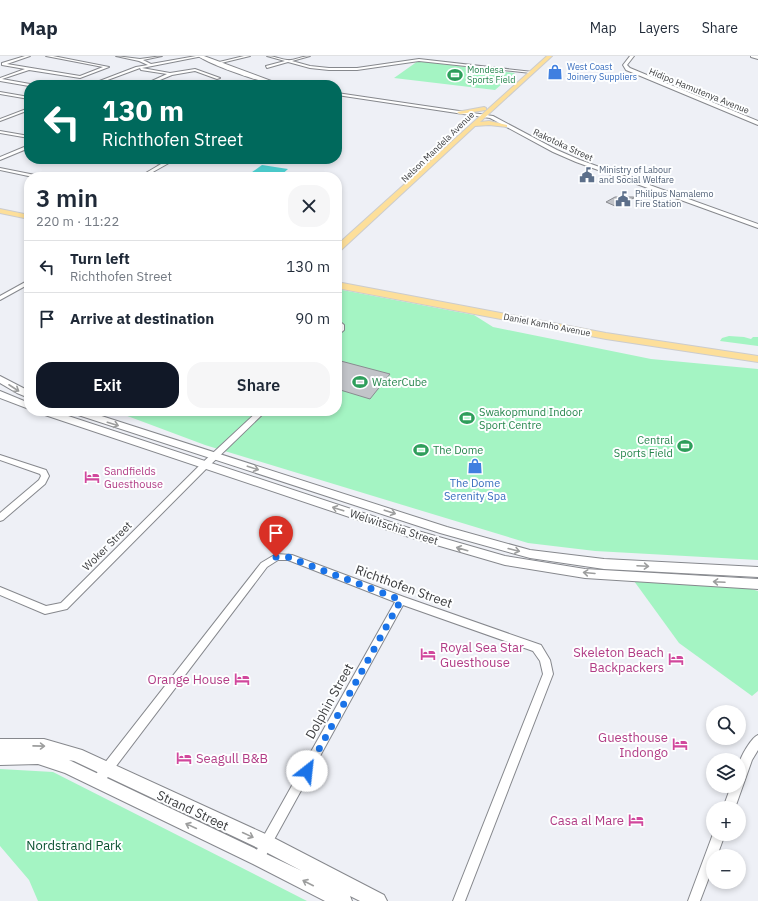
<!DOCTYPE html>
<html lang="en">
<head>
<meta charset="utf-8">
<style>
  :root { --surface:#fff; --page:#f6f6f7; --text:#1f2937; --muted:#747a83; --line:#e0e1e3; --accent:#111827 }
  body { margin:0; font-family:"IBM Plex Sans",sans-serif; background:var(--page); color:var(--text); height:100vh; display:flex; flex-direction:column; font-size:15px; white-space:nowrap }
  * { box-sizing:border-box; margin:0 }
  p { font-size:13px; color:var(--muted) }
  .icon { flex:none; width:22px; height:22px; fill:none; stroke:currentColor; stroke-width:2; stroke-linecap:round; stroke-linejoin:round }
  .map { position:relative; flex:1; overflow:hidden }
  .sheet { position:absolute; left:24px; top:116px; width:318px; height:244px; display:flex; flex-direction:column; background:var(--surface); border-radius:16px; box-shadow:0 2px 6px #0003 }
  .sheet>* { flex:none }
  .hud { position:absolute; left:24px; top:24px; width:318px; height:84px; border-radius:16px; box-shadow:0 2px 6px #0003; background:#00695c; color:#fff; overflow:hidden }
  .tools { position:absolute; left:706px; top:649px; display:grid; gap:8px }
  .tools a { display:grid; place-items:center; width:40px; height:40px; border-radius:50%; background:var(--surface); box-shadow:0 2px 6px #0003; font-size:20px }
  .pin { position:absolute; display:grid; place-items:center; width:34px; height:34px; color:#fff; margin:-41px -17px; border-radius:50% 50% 50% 0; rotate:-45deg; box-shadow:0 0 4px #0007 }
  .pin .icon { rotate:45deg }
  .me { position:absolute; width:44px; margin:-22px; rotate:29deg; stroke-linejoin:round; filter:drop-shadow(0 0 3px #0008) }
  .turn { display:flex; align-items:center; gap:14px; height:84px; padding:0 12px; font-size:18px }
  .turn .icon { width:52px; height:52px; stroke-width:2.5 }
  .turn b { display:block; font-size:28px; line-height:34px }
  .round { display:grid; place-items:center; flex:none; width:42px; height:42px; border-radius:16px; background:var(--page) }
  .head { display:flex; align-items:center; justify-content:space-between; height:68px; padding:0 12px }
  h1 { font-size:24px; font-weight:600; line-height:30px }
  .action { display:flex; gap:8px; margin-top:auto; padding:8px 12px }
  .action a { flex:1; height:46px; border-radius:16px; background:var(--accent); color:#fff; font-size:16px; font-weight:600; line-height:46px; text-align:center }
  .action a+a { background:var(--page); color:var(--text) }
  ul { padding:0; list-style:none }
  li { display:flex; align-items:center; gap:12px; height:52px; padding:0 12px; border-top:1px solid var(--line) }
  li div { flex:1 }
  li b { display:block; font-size:15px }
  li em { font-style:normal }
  header { display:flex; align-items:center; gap:24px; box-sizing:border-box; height:56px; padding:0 20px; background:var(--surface); border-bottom:1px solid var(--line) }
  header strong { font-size:19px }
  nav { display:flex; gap:22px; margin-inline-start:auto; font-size:14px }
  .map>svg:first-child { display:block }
  .green { fill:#a4f4c3 }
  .water { fill:#4fd3d4 }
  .building { fill:#c2c4c9; stroke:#898b90 }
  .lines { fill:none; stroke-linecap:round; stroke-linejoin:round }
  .street-casing { stroke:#86888d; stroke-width:2 }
  .secondary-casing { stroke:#86888d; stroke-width:2 }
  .primary-casing { stroke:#cccccd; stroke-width:2 }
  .street { fill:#fff; fill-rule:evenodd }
  .secondary { fill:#fff; fill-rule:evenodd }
  .primary { fill:#fddf9a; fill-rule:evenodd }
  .oneway { stroke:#9d9e9e }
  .route { stroke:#1a73e8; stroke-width:7; stroke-dasharray:0 12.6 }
  .labels { text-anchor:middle; stroke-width:4; stroke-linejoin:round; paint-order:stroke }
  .far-shop-label { font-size:9px; fill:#366cbe; stroke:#fdfeff; text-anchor:start }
  .far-leisure-label { font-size:9px; fill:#27864d; stroke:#fdfeff; text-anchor:start }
  .far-street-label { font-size:9px; fill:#3b3c3e; stroke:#fdfeff }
  .far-service-label { font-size:9px; fill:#4e5e75; stroke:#fdfeff; text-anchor:start }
  .leisure-label { font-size:11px; fill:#27864d; stroke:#fdfeff; text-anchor:start }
  .hotel-label { font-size:11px; fill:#b23c85; stroke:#fdfeff; text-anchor:start }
  .shop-label { font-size:11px; fill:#366cbe; stroke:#fdfeff }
  .street-label { font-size:11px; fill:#3b3c3e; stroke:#fdfeff }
  .near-street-label { font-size:13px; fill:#3b3c3e; stroke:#fdfeff }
  .near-hotel-label { font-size:13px; fill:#b23c85; stroke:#fdfeff; text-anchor:end }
  .near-park-label { font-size:13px; fill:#0b5130; stroke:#fdfeff }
</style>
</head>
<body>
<header>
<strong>Map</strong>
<nav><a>Map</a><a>Layers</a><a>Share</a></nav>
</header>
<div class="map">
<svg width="758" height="845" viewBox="0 0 758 845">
  <rect width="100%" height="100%" fill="#eef0f6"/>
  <g class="green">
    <path d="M418 5 515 17 495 34 394 22Z"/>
    <path d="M337 233 474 259 493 271 651 303 758 313V504L595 495 528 487 205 389 114 355H337Z"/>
    <path d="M729 280 744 281 751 283 753 281H758V290L720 285 722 282Z"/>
    <path d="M634 525 741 530 758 535V635L752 640 679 587Z"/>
    <path d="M0 713 53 716 307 845H38L29 824 0 790Z"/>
  </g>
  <path class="water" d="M262 109 288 113 279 121H245Z"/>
  <g class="building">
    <path d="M615 141H634V142L615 150 606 146Z"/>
    <path d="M337 304 390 318 370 343 337 333Z"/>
  </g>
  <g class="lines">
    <g class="street-casing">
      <g id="street">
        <path d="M25 0H30L7 8 80 20 103 11 46 0H53L109 11 80 22 29 14 2 23 30 28 29 30 0 25V22L25 13 2 9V7Z"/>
        <path d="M116 0 140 3 162 0 143 4 151 8 196 0H203L142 12 170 17 195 13 220 22 217 23 195 15 172 19 148 29H143L167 18 141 14 140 12 94 29H89L136 11 148 9 139 5Z"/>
        <path d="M244 0H250L217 8 215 7Z"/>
        <path d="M267 0C274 0 280 3 287 4 294 5 302 0 310 0L292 5 310 10 329 12H357L419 3 533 16 531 17 419 5 357 14H329L310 12 288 6 267 12 266 10 285 5Z"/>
        <path d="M0 36 29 41V43L0 38Z"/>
        <path d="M29 52V54L0 65V63Z"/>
        <path d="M0 75 29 80V82L0 77Z"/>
        <path d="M29 89V92L0 104V101Z"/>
        <path d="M138 103C146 103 158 107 164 106 168 106 171 103 176 103L144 121H139L161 108Z"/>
        <path d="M0 112 40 120 42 121H33L0 114Z"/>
        <path d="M29 224V228L0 244V240Z"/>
        <path d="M337 263 344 269V274L337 280Z"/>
        <path d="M258 355H266L207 412 67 553 45 558 0 539V531L46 550 61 547 201 408Z"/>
        <path d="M0 399 46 414 49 420 45 428 3 464 0 465V457L39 424 41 420 40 418 0 404Z"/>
        <path d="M276 498 292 499 404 541 541 589 550 604 553 618 465 845H453L543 618 540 605 533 595 403 549 270 791 263 806 259 808 255 806 253 802 262 783 395 546 288 504H278L267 511 101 730 97 731 93 730 91 726 93 722 261 507Z"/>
        <path d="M758 679V694L752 704 735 752H723L731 730H739C739 723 738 714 739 708 741 700 751 682 758 679Z"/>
        <path d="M713 778H725L717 800H713V811L700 845H688Z"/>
      </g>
    </g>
    <g class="secondary-casing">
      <g id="secondary">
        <path d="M198 0H204L282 29C266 29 211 9 198 0Z"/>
        <path d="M630 0H634L627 9 630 12 758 65V69L626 14 623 9Z"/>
        <path d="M751 0H758V3L751 1Z"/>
        <path d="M337 37 493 60 557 94 580 104 758 168V172L576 106 553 96 490 62 337 39Z"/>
        <path d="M0 320 29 335V342L17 337 0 327Z"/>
        <path d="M0 335 29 347V353L0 342Z"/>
        <path d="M38 355H53L418 475 505 500 585 513 758 523V533L585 522 505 509 409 481 39 357Z"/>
        <path d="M71 355H86L447 471 530 494 604 503 758 511V521L604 513 530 502 440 477 72 357Z"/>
        <path d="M0 683H44L82 694 272 781 384 839 387 845H360L350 840 352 845H325L253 808 65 717 38 708 0 709ZM69 704 74 705 260 793 302 815Z"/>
      </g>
    </g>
    <g class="primary-casing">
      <g id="primary">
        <path d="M547 0H552L480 66 489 65 507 69V71L489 69 475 70 340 195H337V189Z"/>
        <path d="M484 51 486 52V54L460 58 457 56Z"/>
        <path d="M0 153 29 159V163L0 157Z"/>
        <path d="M337 226 606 277 758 300V306L606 283 337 232Z"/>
      </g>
    </g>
    <use href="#street" class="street"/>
    <use href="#secondary" class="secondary"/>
    <use href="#primary" class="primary"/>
  </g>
  <defs><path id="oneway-shaft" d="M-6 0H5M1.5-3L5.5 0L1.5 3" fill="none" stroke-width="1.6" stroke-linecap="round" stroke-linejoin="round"/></defs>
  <g class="oneway">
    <use href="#oneway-shaft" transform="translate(14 332) rotate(33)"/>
    <use href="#oneway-shaft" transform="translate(113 368) rotate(17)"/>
    <use href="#oneway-shaft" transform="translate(253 412) rotate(18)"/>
    <use href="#oneway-shaft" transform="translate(338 453) rotate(-162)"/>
    <use href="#oneway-shaft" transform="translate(390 456) rotate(18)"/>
    <use href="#oneway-shaft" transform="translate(462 493) rotate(-164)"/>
    <use href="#oneway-shaft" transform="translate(514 494) rotate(14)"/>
    <use href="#oneway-shaft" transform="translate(643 510) rotate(3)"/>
    <use href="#oneway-shaft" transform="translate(589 517) rotate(-175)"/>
    <use href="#oneway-shaft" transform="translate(719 526) rotate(-177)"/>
    <use href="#oneway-shaft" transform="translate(39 690) rotate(1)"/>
    <use href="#oneway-shaft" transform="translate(191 770) rotate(-155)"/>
    <use href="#oneway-shaft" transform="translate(248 779) rotate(25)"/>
    <use href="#oneway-shaft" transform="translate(308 827) rotate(-153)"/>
  </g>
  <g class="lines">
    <path class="route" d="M276 501H288L401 544 307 715"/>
  </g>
  <defs>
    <g id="shop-bare" transform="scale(1.2)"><path d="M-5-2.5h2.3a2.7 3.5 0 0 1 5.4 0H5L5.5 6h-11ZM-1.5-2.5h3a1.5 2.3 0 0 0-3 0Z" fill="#3f7fe0" stroke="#fdfeff" stroke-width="2.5" paint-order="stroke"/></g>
    <g id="stadium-bare" transform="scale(1.2)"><path d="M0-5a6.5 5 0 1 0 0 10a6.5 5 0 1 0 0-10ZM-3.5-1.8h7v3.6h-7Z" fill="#2e9e5b" stroke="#fdfeff" stroke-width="2.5" paint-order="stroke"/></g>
    <g id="civic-bare" transform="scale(1.2)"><path d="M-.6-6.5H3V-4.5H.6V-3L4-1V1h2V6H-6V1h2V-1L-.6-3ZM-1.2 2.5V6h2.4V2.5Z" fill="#5c6f8a" stroke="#fdfeff" stroke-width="2.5" paint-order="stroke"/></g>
    <g id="hotel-bare" transform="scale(1.2)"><path d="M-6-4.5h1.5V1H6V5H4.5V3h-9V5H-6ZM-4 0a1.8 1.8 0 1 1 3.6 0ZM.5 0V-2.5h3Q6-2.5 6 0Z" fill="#d1479c" stroke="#fdfeff" stroke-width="2.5" paint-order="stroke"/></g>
  </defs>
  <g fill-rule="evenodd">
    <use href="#shop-bare" x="555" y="16"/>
    <use href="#stadium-bare" x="455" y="19"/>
    <use href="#civic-bare" x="587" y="119"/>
    <use href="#civic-bare" x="623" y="143"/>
    <use href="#stadium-bare" x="360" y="326"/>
    <use href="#stadium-bare" x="467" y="362"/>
    <use href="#stadium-bare" x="685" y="390"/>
    <use href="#stadium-bare" x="421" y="394"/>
    <use href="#shop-bare" x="475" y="410"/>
    <use href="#hotel-bare" x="92" y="421"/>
    <use href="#hotel-bare" x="428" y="598"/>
    <use href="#hotel-bare" x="676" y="603"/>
    <use href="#hotel-bare" x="242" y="623"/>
    <use href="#hotel-bare" x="680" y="688"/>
    <use href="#hotel-bare" x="184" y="702"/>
    <use href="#hotel-bare" x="636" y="764"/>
  </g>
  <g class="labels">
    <g class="far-shop-label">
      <text x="567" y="14">West Coast<tspan x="567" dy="10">Joinery Suppliers</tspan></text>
    </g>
    <g class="far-leisure-label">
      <text x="467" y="17">Mondesa<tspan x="467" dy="10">Sports Field</tspan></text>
    </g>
    <g class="far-street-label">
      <text transform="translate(699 35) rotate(22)" y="3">Hidipo Hamutenya Avenue</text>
      <text transform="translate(563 89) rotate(25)" y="3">Rakotoka Street</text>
      <text transform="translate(438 91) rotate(-44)" y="3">Nelson Mandela Avenue</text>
      <text transform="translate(547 269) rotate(11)" y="3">Daniel Kamho Avenue</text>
    </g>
    <g class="far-service-label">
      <text x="599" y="117">Ministry of Labour<tspan x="599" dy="10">and Social Welfare</tspan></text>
      <text x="635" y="141">Philipus Namalemo<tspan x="635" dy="10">Fire Station</tspan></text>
    </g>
    <g class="leisure-label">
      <text x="372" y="330">WaterCube</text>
      <text x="479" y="360">Swakopmund Indoor<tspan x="479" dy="13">Sport Centre</tspan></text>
      <text x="673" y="388" text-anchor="end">Central<tspan x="673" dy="13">Sports Field</tspan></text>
      <text x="433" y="398">The Dome</text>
    </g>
    <g class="hotel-label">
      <text x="104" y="419">Sandfields<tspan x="104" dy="13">Guesthouse</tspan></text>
    </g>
    <g class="shop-label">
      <text x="475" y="431">The Dome<tspan x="475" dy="13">Serenity Spa</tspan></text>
    </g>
    <g class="street-label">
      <text transform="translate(394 471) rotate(18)" y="4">Welwitschia Street</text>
      <text transform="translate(107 490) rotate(-45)" y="4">Woker Street</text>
    </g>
    <g class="near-street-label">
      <text transform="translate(404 530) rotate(20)" y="5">Richthofen Street</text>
      <text transform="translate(329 645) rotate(-61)" y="5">Dolphin Street</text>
      <text transform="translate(193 754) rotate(25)" y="5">Strand Street</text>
    </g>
    <g class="near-hotel-label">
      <text x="440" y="596" text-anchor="start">Royal Sea Star<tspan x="440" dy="15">Guesthouse</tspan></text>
      <text x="664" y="601">Skeleton Beach<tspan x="664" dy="15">Backpackers</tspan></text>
      <text x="230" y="628">Orange House</text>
      <text x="668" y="686">Guesthouse<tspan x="668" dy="15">Indongo</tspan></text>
      <text x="196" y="707" text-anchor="start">Seagull B&amp;B</text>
      <text x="624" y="769">Casa al Mare</text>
    </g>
    <g class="near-park-label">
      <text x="74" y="794">Nordstrand Park</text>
    </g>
  </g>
</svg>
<div class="tools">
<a><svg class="icon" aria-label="search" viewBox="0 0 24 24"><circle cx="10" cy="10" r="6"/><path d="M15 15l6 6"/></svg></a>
<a><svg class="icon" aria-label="layers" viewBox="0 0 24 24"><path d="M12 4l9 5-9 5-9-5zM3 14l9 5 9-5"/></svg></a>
<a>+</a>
<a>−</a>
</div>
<div class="pin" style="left:276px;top:501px;background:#d93025"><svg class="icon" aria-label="arrive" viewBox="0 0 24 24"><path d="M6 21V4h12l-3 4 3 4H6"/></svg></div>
<svg class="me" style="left:307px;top:715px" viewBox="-20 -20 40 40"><circle r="19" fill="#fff"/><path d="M0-13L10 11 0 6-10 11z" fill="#1a73e8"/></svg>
<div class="hud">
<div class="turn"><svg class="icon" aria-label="left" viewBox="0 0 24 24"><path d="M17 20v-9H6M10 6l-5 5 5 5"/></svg><div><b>130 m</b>Richthofen Street</div></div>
</div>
<section class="sheet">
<div class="head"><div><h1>3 min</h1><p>220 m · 11:22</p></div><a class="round"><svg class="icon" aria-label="close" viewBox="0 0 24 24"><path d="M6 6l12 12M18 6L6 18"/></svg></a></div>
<ul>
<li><svg class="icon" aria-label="left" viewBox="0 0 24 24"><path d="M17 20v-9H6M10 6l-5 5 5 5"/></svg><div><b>Turn left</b><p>Richthofen Street</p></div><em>130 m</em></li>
<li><svg class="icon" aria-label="arrive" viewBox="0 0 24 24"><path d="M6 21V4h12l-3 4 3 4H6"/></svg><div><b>Arrive at destination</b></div><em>90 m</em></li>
</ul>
<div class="action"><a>Exit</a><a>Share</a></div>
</section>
</div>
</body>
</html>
